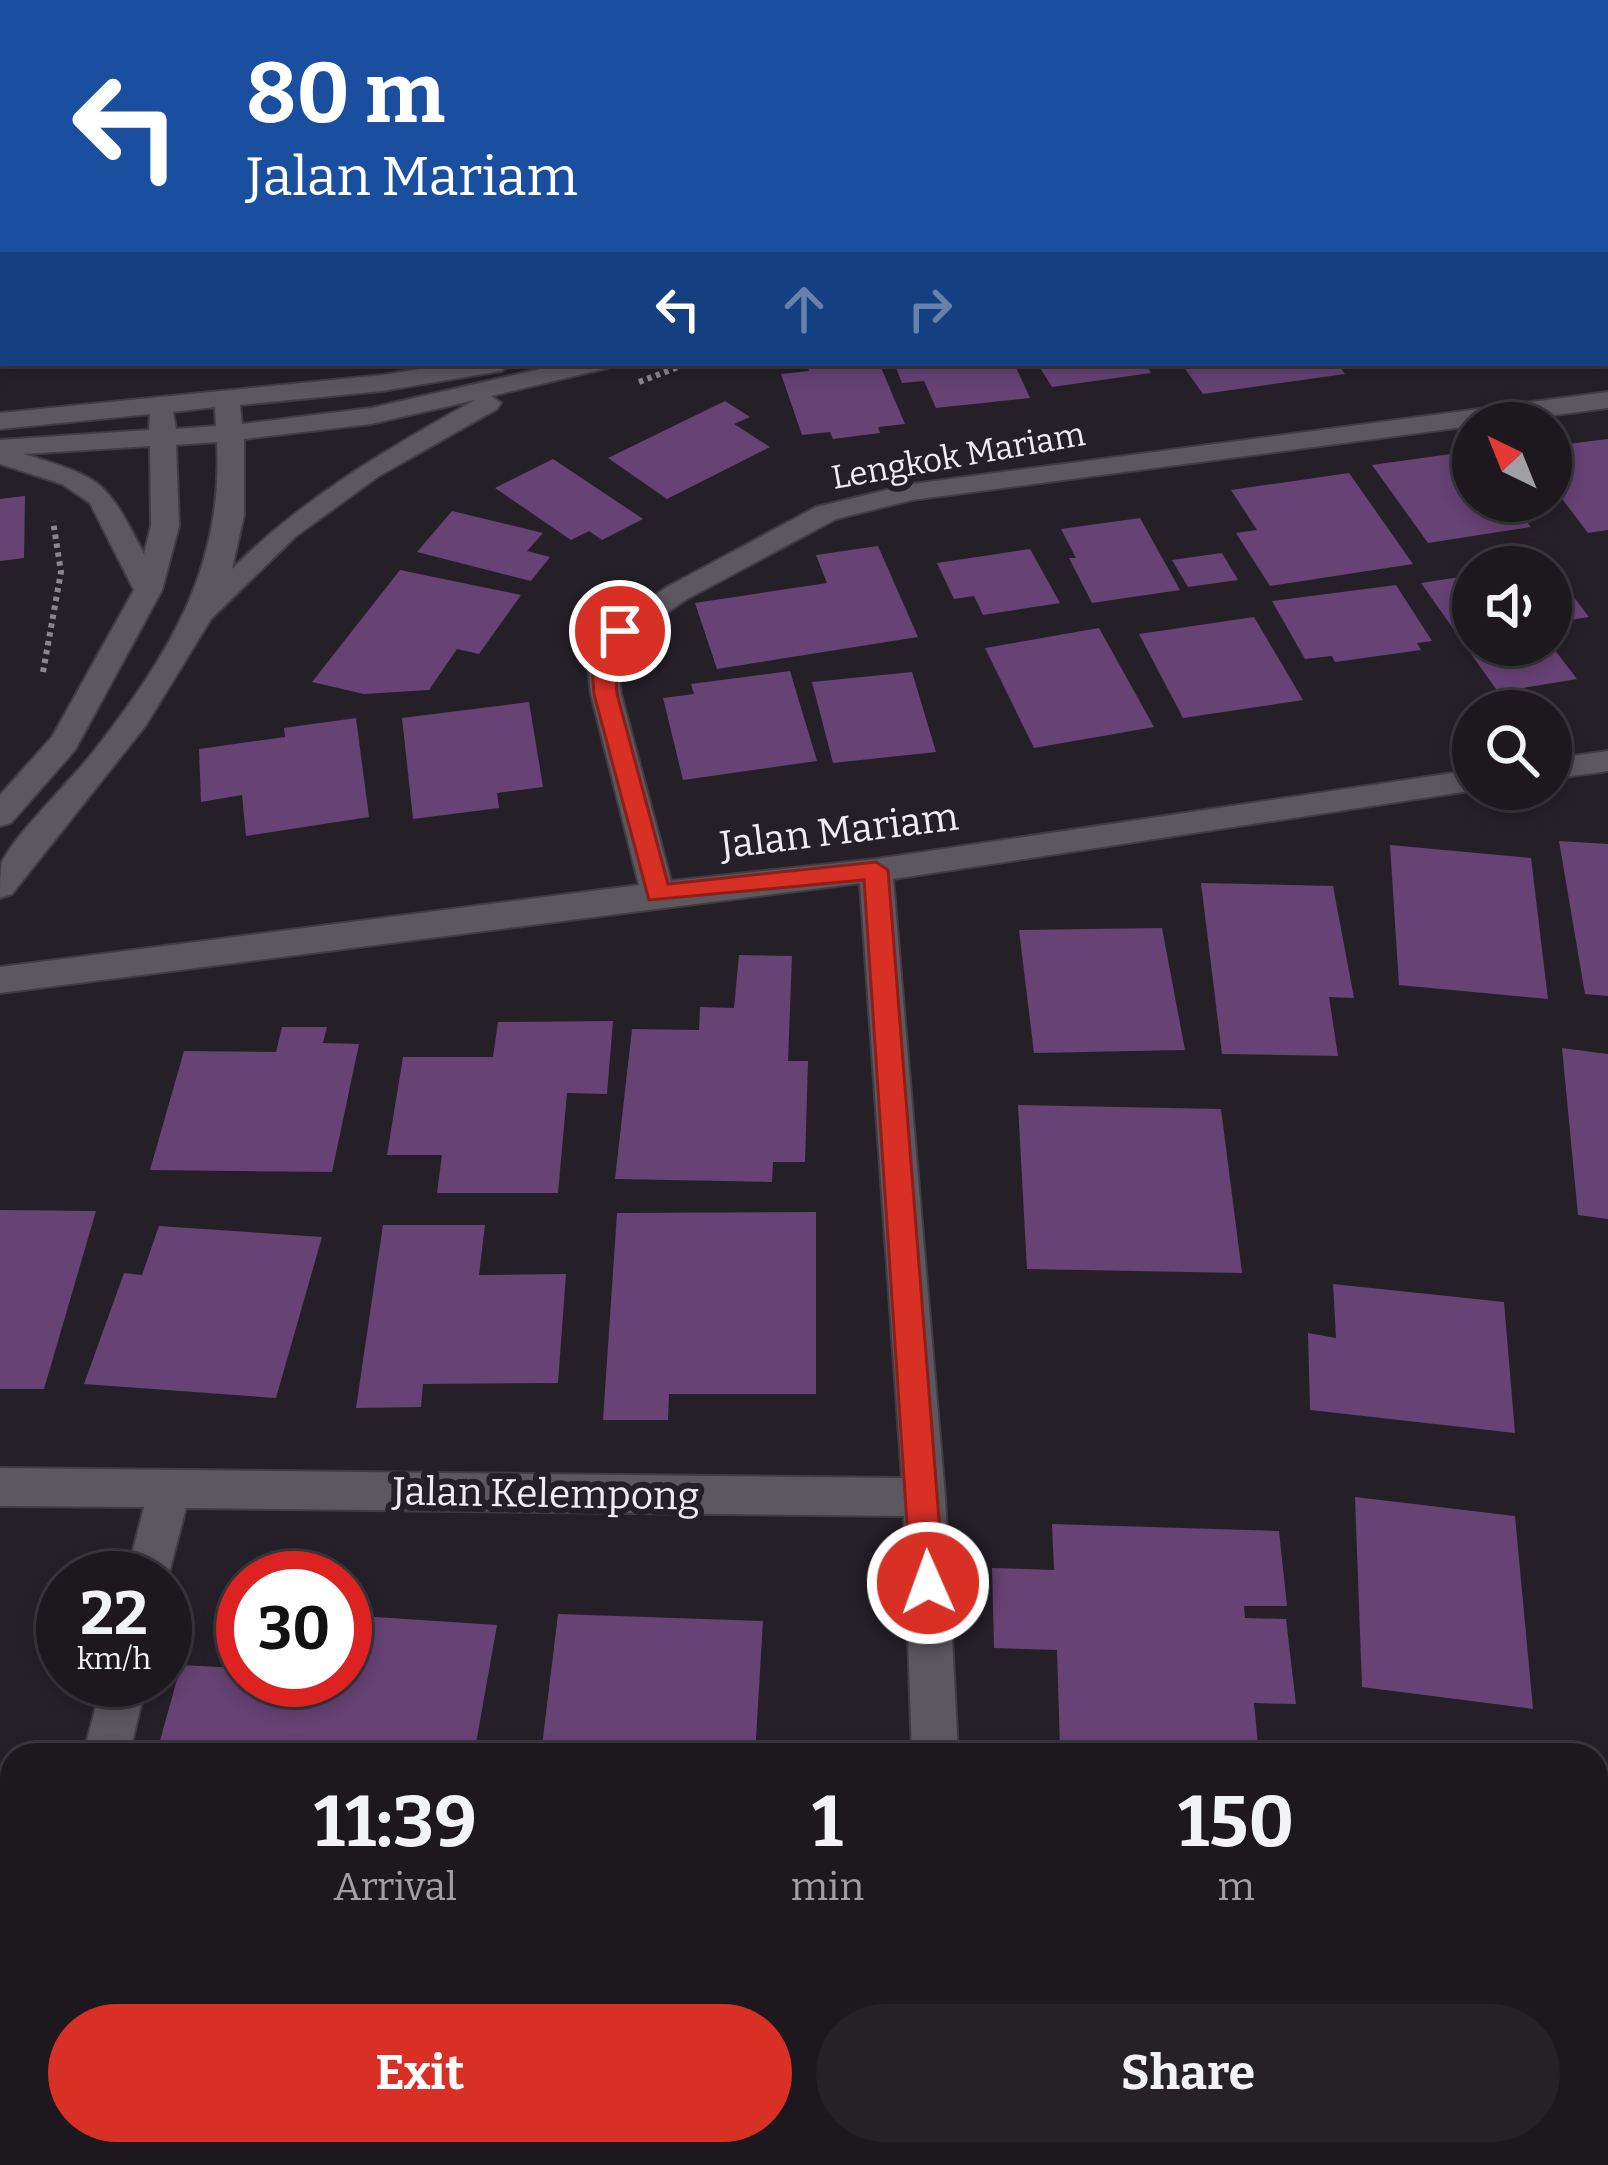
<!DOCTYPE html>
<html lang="en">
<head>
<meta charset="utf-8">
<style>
  :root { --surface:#1c181e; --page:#252127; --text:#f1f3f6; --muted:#a0a0a4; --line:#3a373c; --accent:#d93025 }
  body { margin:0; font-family:Bitter,serif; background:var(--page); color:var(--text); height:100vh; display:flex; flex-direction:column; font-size:45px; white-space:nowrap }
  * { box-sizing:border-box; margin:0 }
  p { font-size:39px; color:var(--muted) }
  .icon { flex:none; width:66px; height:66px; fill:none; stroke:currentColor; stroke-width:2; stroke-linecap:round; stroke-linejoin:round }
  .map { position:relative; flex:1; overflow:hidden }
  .details { position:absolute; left:0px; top:1743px; width:1608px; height:423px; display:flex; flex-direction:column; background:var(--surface); border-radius:36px 36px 0 0; box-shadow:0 6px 18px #0003,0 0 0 3px var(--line) }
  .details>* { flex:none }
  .banner { position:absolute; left:0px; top:0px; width:1608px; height:366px; box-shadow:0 6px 18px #0003,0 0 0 3px var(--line); background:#1a4fa0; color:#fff; overflow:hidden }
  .needle { width:78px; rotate:317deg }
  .buttons { position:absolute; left:1452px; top:402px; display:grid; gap:24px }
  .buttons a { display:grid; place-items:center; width:120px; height:120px; border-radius:50%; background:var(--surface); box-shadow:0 6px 18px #0003,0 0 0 3px var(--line); font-size:60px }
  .speed { position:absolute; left:36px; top:1551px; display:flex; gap:24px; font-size:60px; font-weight:700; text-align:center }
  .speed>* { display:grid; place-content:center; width:156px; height:156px; border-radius:50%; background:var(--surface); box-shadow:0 6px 18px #0003,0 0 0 3px var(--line); line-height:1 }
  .speed small { font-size:30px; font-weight:400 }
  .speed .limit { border:18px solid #d22; background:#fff; color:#111 }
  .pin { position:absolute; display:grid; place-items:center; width:102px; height:102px; color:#fff; margin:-51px; border:6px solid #fff; border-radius:50%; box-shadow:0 3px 12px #0007 }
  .me { position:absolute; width:132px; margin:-66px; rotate:358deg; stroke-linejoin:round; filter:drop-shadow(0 0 9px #0008) }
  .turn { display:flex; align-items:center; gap:42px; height:252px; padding:0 48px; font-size:54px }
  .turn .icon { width:156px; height:156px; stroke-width:2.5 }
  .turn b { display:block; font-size:84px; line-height:102px }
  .lanes { display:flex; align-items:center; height:114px; padding:0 48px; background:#0003; justify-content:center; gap:60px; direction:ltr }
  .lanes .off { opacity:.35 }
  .eta { display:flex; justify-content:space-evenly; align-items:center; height:204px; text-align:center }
  .eta b { font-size:72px; font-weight:700; line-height:84px }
  .cta { display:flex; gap:24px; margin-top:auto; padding:24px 48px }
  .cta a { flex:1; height:138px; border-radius:72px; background:var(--accent); color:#fff; font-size:48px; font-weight:700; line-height:138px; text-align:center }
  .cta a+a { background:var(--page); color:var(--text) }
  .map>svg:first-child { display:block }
  .green { fill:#3d3a02 }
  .building { fill:#664275 }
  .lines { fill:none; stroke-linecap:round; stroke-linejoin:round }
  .minor-casing { stroke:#403c42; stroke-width:4 }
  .tertiary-casing { stroke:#403c42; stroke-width:4 }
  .path-far1 { stroke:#8b868d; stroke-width:4.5; stroke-dasharray:4.5 4.5; stroke-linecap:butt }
  .path { stroke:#8b868d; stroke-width:6; stroke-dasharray:4.5 4.5; stroke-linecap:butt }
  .minor { fill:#5d575f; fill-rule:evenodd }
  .tertiary { fill:#5d575f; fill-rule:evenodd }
  .route { fill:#d93025; stroke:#8d1f18; stroke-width:3 }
  .labels { text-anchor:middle; stroke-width:12; stroke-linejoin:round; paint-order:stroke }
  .far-street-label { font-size:33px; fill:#f0ecf2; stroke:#252028 }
  .street-label { font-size:39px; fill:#f0ecf2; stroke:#252028 }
</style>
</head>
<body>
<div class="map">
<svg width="1608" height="2165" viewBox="0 0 1608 2165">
  <rect width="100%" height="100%" fill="#252028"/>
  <path class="green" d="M0 0H947L950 3H3L0 328Z"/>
  <g class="building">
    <path d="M806 363H879L905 424 878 427 880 433 833 439 830 432 802 435 781 374 809 371Z"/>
    <path d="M894 363H1014L1030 398 936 408 924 381 902 383Z"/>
    <path d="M1037 363H1145L1151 373 1052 387Z"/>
    <path d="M1181 363H1337L1345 374 1203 394Z"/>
    <path d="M725 401 750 417 734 424 770 447 667 499 608 458Z"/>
    <path d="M1608 439V530L1588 533 1551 484V446Z"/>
    <path d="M1472 451 1473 501H1511L1531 527 1428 543 1372 465Z"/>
    <path d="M553 459 643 519 602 540 589 531 571 540 495 488Z"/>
    <path d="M1349 473 1413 564 1270 586 1236 533 1257 530 1231 490Z"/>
    <path d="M25 496 24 558 0 561V499Z"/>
    <path d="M452 511 543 533 527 551 550 557 531 581 417 552Z"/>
    <path d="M1140 518 1180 590 1092 603 1069 558H1076L1061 529Z"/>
    <path d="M878 546 918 637 717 669 695 603 827 583 816 555Z"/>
    <path d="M1030 549 1060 603 983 615 974 596 954 599 937 563Z"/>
    <path d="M1222 553 1238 580 1188 587 1172 560Z"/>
    <path d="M1551 567 1589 617 1551 623Z"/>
    <path d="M400 570 521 595 479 654 457 649 429 690 364 694 312 682Z"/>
    <path d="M1473 575V645H1551L1577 679 1498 692 1421 583Z"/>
    <path d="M1396 585 1432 641 1417 643 1421 650 1335 662 1332 656 1305 659 1272 601Z"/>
    <path d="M1254 617 1303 700 1183 718 1139 634Z"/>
    <path d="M1099 628 1154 727 1034 748 985 648Z"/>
    <path d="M790 671 817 761 683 780 663 698 694 694 691 684Z"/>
    <path d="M912 672 936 752 833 763 812 682Z"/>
    <path d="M529 702 543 787 497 793 499 808 413 819 402 718Z"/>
    <path d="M356 718 369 817 246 836 242 795 201 802 199 749 285 737 284 728Z"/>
    <path d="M1559 841 1608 844V996L1585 994Z"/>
    <path d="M1390 845 1531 858 1548 999 1399 985Z"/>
    <path d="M1201 883 1333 886 1354 998 1329 997 1338 1056 1222 1054Z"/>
    <path d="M1162 928 1185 1050 1034 1053 1019 930Z"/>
    <path d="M739 955 792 956 788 1061H808L805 1162H773L772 1182 615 1179 632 1029 699 1030 700 1007 734 1008Z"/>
    <path d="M613 1021 607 1094 567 1093 558 1193H437L442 1155H387L403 1057H493L498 1022Z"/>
    <path d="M282 1027H327L323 1043 359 1044 332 1172 150 1170 184 1051 276 1052Z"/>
    <path d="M1562 1048 1608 1054V1219L1578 1215Z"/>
    <path d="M1018 1105 1221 1109 1242 1273 1027 1269Z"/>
    <path d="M0 1210 96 1211 44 1389H0Z"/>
    <path d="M816 1212V1394H669L668 1420H603L617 1213Z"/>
    <path d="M383 1225H485L479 1275 566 1274 558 1383 423 1384 421 1407 356 1408Z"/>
    <path d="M159 1226 322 1237 276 1398 84 1384 124 1273 142 1275Z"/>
    <path d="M1333 1284 1504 1302 1515 1433 1310 1410 1308 1333 1336 1338Z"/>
    <path d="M1355 1497 1515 1516 1533 1709 1362 1687Z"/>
    <path d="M1052 1524 1279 1531 1287 1606H1244L1245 1618 1286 1619 1296 1704 1254 1703 1259 1755 1060 1749 1057 1650 994 1648 992 1568 1054 1570Z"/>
    <path d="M558 1614 763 1621 755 1755H541Z"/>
    <path d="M345 1615 497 1625 474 1755H156L181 1665 238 1668 242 1654 243 1680H345Z"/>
    <path d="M1596 2033 1608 2035V2100L1596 2098Z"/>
    <path d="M148 2154H389L387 2165 146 2163Z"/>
    <path d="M490 2154H771L770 2165H488Z"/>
  </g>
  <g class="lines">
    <g class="minor-casing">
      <g id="minor">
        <path d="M1031 0H1060L1029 3Z"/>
        <path d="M1582 0H1603L1605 3H1584Z"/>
        <path d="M1608 392V408L912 500 836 519 687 599 632 636 618 665 621 694 671 881 876 859 1473 770V789H1482L893 879 945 1497 958 1755H912L904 1516 186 1508 165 1588V1578H126L144 1507 0 1506V1468L902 1478 860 883 0 993V967L639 885 591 694 588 665 610 625 667 587 816 507 912 484Z"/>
        <path d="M1608 751V771L1551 779V759Z"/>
        <path d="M103 1680H147L129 1755H83Z"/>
        <path d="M12 2036V2114L0 2119V2041Z"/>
        <rect x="926" y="2154" width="52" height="11"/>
      </g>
    </g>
    <g class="tertiary-casing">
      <g id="tertiary">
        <rect x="1605" y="108" width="3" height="14"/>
        <path d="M456 363H514L501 371 382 391 240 405 242 424 371 408 566 363H612L608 368 491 396 501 403 497 409 379 476 295 537 211 619 146 725 12 894 0 898C0 887 0 871 2 862 15 835 68 783 90 756 166 659 224 570 217 442L176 445 179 526 162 590 75 750 11 823 0 826V795L52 737 134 590 90 503 62 484 0 464V440L149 430 150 414 0 429V413L382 375ZM475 400C387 449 304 497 232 569L244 515V439L371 424ZM215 407 216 426 176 429 173 412ZM150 446 151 526 144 554C105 479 104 479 24 454Z"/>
      </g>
    </g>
    <path class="path-far1" d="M678 367 688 363"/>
    <g class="path">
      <path d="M639 382 686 364"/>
      <path d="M43 672 61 572 53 521"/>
    </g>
    <use href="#minor" class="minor"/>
    <use href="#tertiary" class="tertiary"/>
  </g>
  <path class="route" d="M620 624 631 631 615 665 617 694 668 884 876 862 888 870 944 1583 940 1594 928 1598 916 1594 911 1583 864 880 649 900 594 694 592 665 612 626Z"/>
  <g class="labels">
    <g class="far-street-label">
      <text transform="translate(958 455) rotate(-10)" y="12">Lengkok Mariam</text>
    </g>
    <g class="street-label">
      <text transform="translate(839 830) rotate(-7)" y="14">Jalan Mariam</text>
      <text transform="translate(546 1493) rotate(1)" y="14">Jalan Kelempong</text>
    </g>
  </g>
</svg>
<div class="buttons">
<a><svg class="needle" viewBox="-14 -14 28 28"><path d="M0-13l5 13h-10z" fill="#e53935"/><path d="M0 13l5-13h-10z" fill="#a0a0a4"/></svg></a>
<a><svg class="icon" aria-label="sound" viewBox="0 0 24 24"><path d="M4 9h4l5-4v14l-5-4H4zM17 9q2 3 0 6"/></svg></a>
<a><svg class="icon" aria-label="search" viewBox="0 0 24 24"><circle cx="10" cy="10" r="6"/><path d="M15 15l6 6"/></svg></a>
</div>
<div class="speed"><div>22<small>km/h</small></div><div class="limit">30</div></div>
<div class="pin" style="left:620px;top:631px;background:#d93025"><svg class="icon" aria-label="arrive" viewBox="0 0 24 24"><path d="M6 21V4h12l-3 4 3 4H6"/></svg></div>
<svg class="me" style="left:928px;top:1583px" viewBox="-20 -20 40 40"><circle r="17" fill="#d93025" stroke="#fff" stroke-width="3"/><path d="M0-11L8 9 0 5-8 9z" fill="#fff"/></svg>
<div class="banner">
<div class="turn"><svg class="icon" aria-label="left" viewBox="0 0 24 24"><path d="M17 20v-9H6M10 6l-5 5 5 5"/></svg><div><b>80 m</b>Jalan Mariam</div></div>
<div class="lanes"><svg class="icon" aria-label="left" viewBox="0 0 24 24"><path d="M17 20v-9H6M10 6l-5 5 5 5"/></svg><svg class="icon off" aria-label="ahead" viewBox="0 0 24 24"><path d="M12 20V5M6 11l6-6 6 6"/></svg><svg class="icon off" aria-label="right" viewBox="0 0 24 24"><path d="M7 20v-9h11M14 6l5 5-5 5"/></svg></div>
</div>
<section class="details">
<div class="eta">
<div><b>11:39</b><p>Arrival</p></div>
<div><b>1</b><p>min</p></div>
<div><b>150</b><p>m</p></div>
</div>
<div class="cta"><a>Exit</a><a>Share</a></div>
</section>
</div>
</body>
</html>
